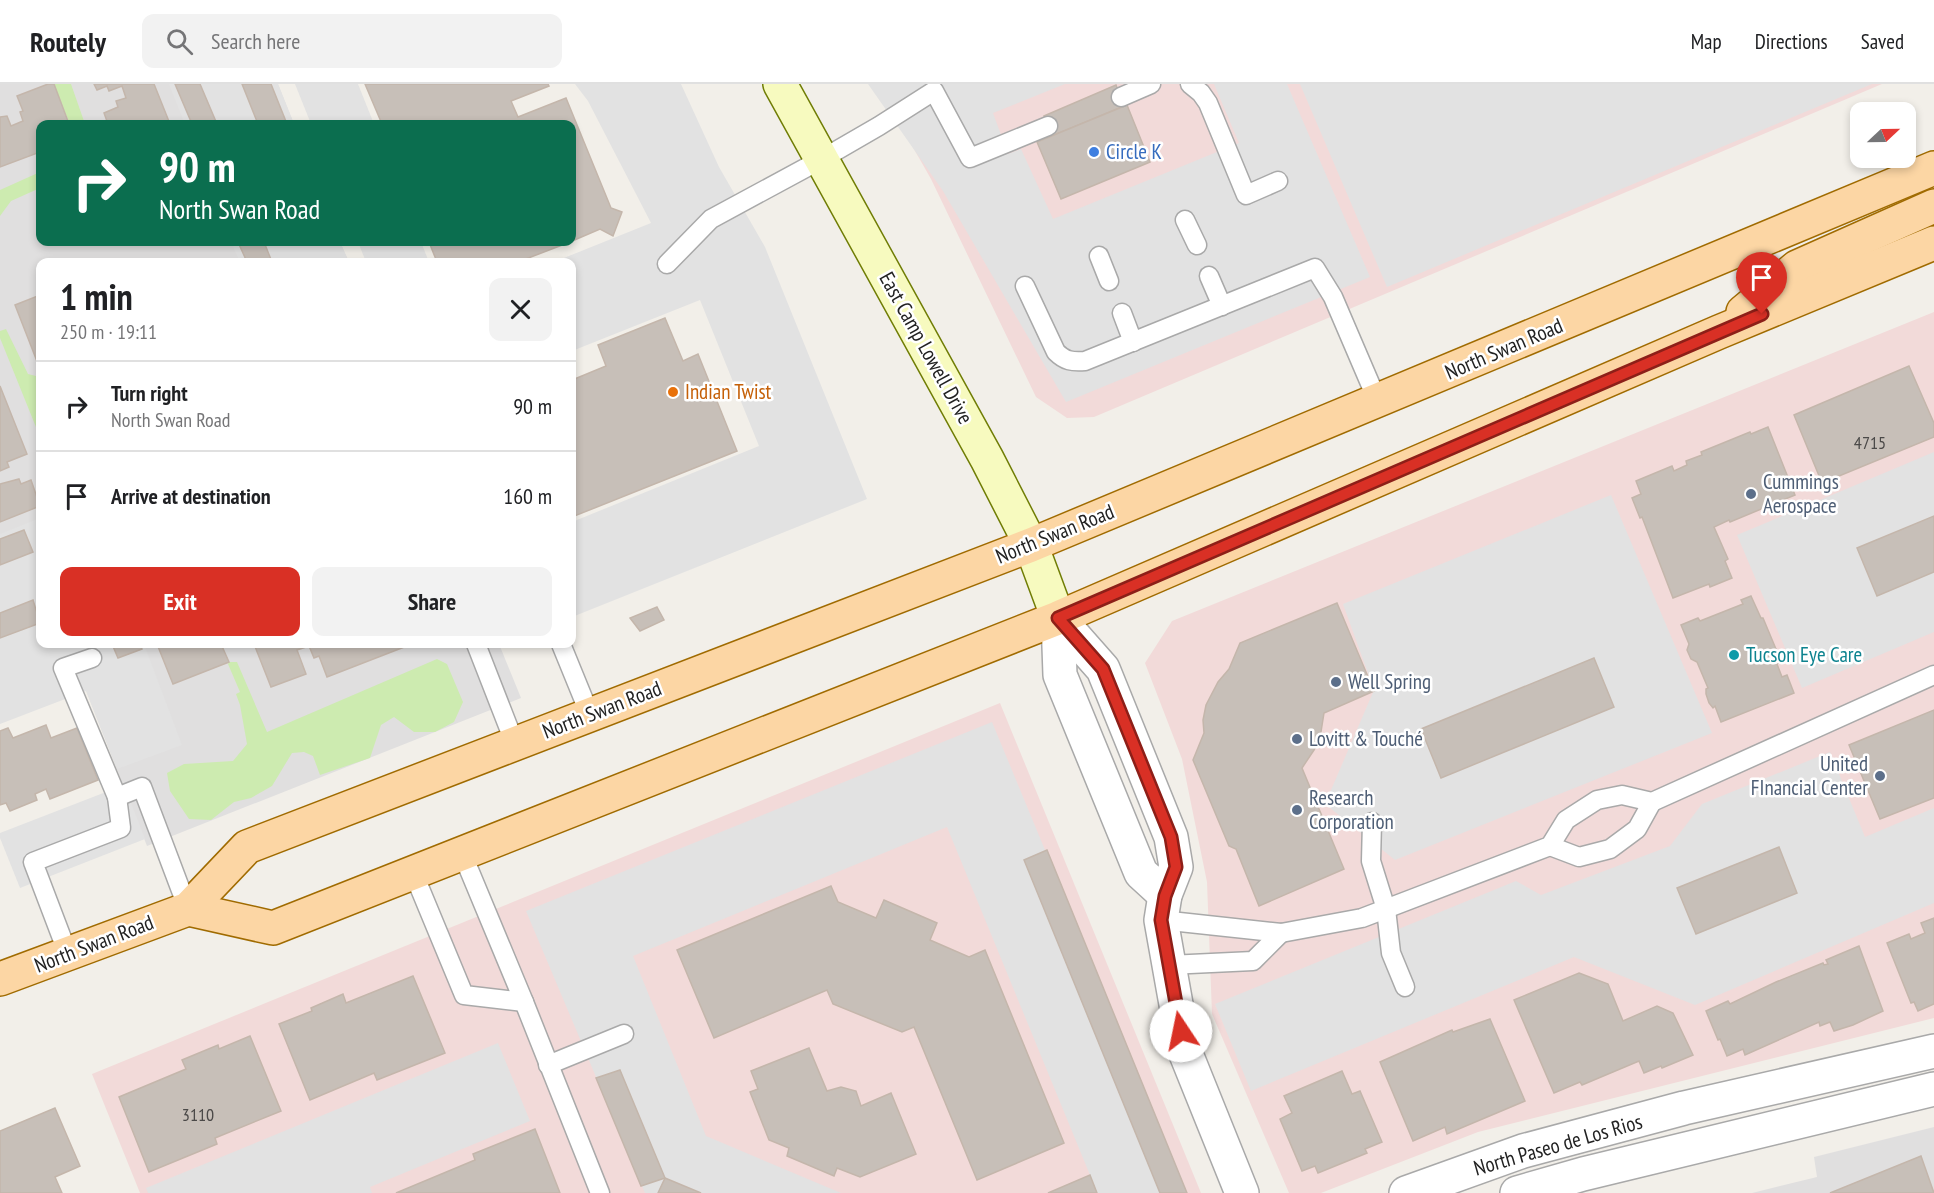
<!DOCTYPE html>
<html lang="en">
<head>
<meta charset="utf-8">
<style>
  :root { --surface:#fff; --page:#f2f2f2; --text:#202124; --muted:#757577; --line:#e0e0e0; --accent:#d93025 }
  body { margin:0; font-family:"PT Sans Narrow",sans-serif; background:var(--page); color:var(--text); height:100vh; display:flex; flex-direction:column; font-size:22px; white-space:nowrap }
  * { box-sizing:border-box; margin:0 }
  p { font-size:20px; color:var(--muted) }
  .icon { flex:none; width:33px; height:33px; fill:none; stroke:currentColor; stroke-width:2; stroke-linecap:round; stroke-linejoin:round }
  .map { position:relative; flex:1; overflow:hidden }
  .details { position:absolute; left:36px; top:174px; width:540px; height:390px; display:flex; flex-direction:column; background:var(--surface); border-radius:12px; box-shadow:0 3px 9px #0003 }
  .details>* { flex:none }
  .hud { position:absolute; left:36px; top:36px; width:540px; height:126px; border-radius:12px; box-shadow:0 3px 9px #0003; background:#0b6e4f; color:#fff; overflow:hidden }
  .needle { width:39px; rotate:68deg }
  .tools { position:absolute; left:1850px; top:18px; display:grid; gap:12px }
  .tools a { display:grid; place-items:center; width:66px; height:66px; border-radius:12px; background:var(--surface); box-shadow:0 3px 9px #0003; font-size:30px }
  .pin { position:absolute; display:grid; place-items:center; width:51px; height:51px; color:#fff; margin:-62px -26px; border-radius:50% 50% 50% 0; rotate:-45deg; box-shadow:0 0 6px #0007 }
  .pin .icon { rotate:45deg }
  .me { position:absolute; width:66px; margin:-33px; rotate:349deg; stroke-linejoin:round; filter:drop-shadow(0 0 4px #0008) }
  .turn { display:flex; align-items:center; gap:21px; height:126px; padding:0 24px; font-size:27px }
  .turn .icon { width:78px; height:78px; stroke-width:2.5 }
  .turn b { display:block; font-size:42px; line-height:51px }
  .round { display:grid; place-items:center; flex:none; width:63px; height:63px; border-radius:12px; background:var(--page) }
  .headline { display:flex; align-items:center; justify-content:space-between; height:102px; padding:0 24px }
  h1 { font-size:36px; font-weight:600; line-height:45px }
  .action { display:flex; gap:12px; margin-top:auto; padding:12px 24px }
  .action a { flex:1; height:69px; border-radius:12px; background:var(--accent); color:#fff; font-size:24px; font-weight:600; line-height:69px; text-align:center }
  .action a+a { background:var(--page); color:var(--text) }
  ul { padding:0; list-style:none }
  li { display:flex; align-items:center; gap:18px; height:90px; padding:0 24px; border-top:2px solid var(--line) }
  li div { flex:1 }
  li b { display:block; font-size:22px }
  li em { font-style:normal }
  header { display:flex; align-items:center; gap:36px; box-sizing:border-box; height:84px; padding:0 30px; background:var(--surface); border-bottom:2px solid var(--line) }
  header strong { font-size:28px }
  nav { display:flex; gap:33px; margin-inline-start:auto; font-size:21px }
  .search { width:420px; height:54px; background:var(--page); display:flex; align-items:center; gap:15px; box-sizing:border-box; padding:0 21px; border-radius:12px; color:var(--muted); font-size:22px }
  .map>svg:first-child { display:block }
  .residential { fill:#e0dfdf }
  .commercial { fill:#f2dad9 }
  .grass { fill:#cdebb0 }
  .parking { fill:#e2e2e2 }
  .building { fill:#c7bfb8; stroke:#c4b6ab; stroke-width:1.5 }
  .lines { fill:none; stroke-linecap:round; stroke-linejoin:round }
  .service-casing { stroke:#a9a9a9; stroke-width:21 }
  .minor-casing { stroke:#a9a9a9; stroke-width:36 }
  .secondary-casing { stroke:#707d05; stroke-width:36 }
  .primary-casing { stroke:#a06b00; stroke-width:36 }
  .service { stroke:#fff; stroke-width:18 }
  .minor { stroke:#fff; stroke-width:33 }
  .secondary { stroke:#f7fabf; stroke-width:33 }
  .primary { stroke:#fcd6a4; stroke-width:33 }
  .route-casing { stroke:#8d1f18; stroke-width:15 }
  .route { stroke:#d93025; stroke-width:10 }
  .shop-dot { fill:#3f7fe0; stroke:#fff; stroke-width:2 }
  .food-dot { fill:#e8710a; stroke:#fff; stroke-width:2 }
  .service-dot { fill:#5c6f8a; stroke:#fff; stroke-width:2 }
  .culture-dot { fill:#0f9aa8; stroke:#fff; stroke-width:2 }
  .labels { text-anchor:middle; stroke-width:5; stroke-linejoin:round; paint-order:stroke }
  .number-label { font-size:18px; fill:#4b4948 }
  .shop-label { font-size:21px; fill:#366cbe; stroke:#fff; text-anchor:start }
  .street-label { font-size:21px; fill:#222; stroke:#fff }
  .food-label { font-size:21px; fill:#c56008; stroke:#fff; text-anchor:start }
  .service-label { font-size:21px; fill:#4e5e75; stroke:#fff; text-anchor:start }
  .culture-label { font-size:21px; fill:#0d838f; stroke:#fff; text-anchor:start }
</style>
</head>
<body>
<header>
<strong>Routely</strong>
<div class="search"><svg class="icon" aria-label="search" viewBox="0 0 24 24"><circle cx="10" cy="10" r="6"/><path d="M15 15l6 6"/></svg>Search here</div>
<nav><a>Map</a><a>Directions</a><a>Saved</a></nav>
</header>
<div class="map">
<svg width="1934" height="1109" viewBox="0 0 1934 1109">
  <rect width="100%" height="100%" fill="#f2efe9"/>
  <g class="residential">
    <path d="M0 0H278L294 40H40V158H340L349 178H40V547L0 563Z"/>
    <path d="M68 560H499L521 614 147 762Z"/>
    <path d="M1934 1043V1109H1752L1817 1093 1814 1073Z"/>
  </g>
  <g class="commercial">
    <path d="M877 0H1882L1094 333 1067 334 1036 313 931 95Z"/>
    <path d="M1934 228V934L1478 1048 1321 1109H1289L1212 930 1207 798 1182 675 1145 579 1172 537Z"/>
    <path d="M1000 619 1201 1109H140L92 990Z"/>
  </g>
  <g class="grass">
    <path d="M53 0H71L85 40H70Z"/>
    <path d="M40 88V104L11 117 0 132V106Z"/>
    <path d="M6 245 28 290 40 293V353L0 254V247Z"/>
    <path d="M437 575 447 580 463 618 454 638 435 648H414L394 633 381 641 370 674 320 691 313 672 304 668 292 669 272 702 251 714 234 718 211 736 189 735 170 707 167 689 184 680 233 677 247 660 240 621 236 610 240 608 228 580 229 578H237L267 648Z"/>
  </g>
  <g class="parking">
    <path d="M169 0H278L294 40H185Z"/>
    <path d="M295 0H358L374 40H311Z"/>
    <path d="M575 0H681L719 83 765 163 867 415 572 533V438L759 362 700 216 572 267V178H554L651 139 588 17Z"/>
    <path d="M868 0H1065L993 29 1008 70 1021 65 1053 135 1239 59 1214 0H1287L1370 193 1066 318 943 107Z"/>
    <path d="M1300 0H1872L1387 203Z"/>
    <path d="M231 158H340L349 178H240Z"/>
    <path d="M358 158H421L429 178H366Z"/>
    <path d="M1934 368V548L1802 604 1737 451Z"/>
    <path d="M1611 411 1712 649 1395 776 1325 720 1374 606 1343 520Z"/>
    <path d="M40 434V560H144L182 661 117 685 86 607 0 640V450Z"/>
    <path d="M992 638 1187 1109H1048L1090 1091 947 743 633 872 706 1052 841 1109H645L526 827Z"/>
    <path d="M1830 668 1865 753 1934 724V819L1695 921 1574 873 1251 1007 1215 920 1516 797 1541 811 1670 762 1702 720Z"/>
    <path d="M124 701 145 755 20 804 0 754V749Z"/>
    <path d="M498 959 530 1037 370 1103 372 1109H148L146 1104Z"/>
  </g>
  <g class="building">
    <path d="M48 0H54L69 40H40V68L0 83V33L7 32 11 42 23 37 20 28 23 27 17 12Z"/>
    <path d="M94 0H154L170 40H108L104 29 118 23 116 17 126 14 122 2 109 7 107 2 97 6Z"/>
    <path d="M175 0H200L217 40H192Z"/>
    <path d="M242 0H271L287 40H258Z"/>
    <path d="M365 0H548L549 2 511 17 518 33 566 14 611 124 622 128 613 152 600 145 572 157V40H382Z"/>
    <path d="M1116 1 1124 22 1052 52 1044 32Z"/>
    <path d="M1127 21 1150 78 1061 115 1037 58Z"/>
    <path d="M238 158H264L272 178H247Z"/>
    <path d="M429 158H570L518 178H437Z"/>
    <path d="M40 211V285L15 221Z"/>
    <path d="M665 234 683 277 698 270 737 367 572 433V296L606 282 598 261Z"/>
    <path d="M1909 282 1934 339V353L1822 399 1794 331Z"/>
    <path d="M0 302 27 370 7 378 9 383 0 387Z"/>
    <path d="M1768 343 1795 411 1730 438 1729 436 1714 443 1728 475 1725 477 1732 494 1710 503 1709 500 1673 514 1642 433 1640 434 1632 414 1641 410 1636 397 1672 382 1674 387 1687 381 1686 377 1702 371 1701 368 1750 348 1751 350Z"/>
    <path d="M19 395 21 400 31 396 40 422 0 438V400Z"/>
    <path d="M1934 432V488L1877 512 1857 464Z"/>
    <path d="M24 446 33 468 0 481V455Z"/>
    <path d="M1751 512 1761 534H1763L1781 577 1777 580 1782 593 1787 591 1794 609 1721 638 1715 622 1713 624 1709 619 1706 610V605L1708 604 1697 578 1691 575 1687 566 1689 560 1681 541 1698 534 1700 537 1743 520 1741 516Z"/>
    <path d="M33 516 40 539 0 554V529Z"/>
    <path d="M1337 519 1374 607 1324 629 1320 654 1314 666 1302 684 1344 785 1259 822 1236 765 1229 762 1193 676 1204 649 1203 636 1206 621 1218 598 1229 585 1240 559Z"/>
    <path d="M657 523 664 536 640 547 630 534Z"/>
    <path d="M112 560H140L142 565 118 574Z"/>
    <path d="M157 560H221L229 578 173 600Z"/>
    <path d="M254 560H412L327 593 319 572 314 574 309 562 297 566 306 590 271 603Z"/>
    <path d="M1594 574 1614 623 1441 694 1421 645Z"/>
    <path d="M1934 626V714L1880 735 1849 661Z"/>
    <path d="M46 641 51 654 77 644 98 696 50 715 46 705 35 710 37 716 10 727 6 719 0 721V647L8 644 13 654Z"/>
    <path d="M1779 763 1797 809 1696 850 1677 804Z"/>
    <path d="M1047 766 1187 1109H1160L1024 776Z"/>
    <path d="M831 802 838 818 876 834 884 816 937 839 930 856 969 873 985 866 1064 1059 977 1096 914 943 902 948 833 920 827 906 714 954 677 866Z"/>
    <path d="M1934 834V920L1918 927 1914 918 1911 919 1887 859 1909 850 1911 855 1925 849 1921 839Z"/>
    <path d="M1859 862 1883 927 1853 941 1834 947 1830 938 1820 942 1819 938 1745 971 1743 965 1727 972 1720 955 1718 956 1706 927 1728 917 1730 920 1776 898 1823 879 1824 881 1828 880 1826 876Z"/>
    <path d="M1579 889 1608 900 1623 937 1657 922 1673 929 1693 971 1662 984 1661 982 1644 989 1639 977 1582 1001 1580 998 1554 1009 1514 916Z"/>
    <path d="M413 892 445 969 377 996 374 989 310 1016 279 940 312 927 311 924 343 910 346 919Z"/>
    <path d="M1490 935 1525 1017 1447 1050 1445 1043 1413 1057 1380 978 1452 946 1453 948Z"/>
    <path d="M250 952 281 1027 215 1054 217 1060 149 1088 119 1013 186 985 182 976 218 961 219 965Z"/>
    <path d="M809 964 827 1007 841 1003 856 1007 861 1022 891 1009 916 1070 860 1093 837 1084 834 1092 787 1072 789 1064 769 1056 750 1008 758 1005 751 987Z"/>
    <path d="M620 986 665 1094 641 1102 596 994Z"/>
    <path d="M1342 987 1352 1010 1360 1007 1382 1058 1365 1065 1367 1069 1318 1089 1315 1082 1302 1087 1280 1035 1292 1029 1284 1012Z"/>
    <path d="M55 1024 80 1082 55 1093 62 1109H0V1047Z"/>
    <path d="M535 1045 560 1109H396L475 1076 473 1070Z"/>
    <path d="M1921 1072 1934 1109H1830Z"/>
    <path d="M1090 1091 1097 1109H1048Z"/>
    <path d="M665 1094 701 1109H658Z"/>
  </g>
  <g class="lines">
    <g class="service-casing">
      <g id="service">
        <path d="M1190 0 1201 9 1208 19 1246 111 1278 97"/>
        <path d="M1121 13 1151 0"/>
        <path d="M1185 136 1197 161"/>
        <path d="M1099 172 1109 197"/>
        <path d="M667 180 711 135 822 75 879 42 934 7 970 74 1048 42"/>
        <path d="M1209 192 1222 222"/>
        <path d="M1025 202 1056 268C1065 277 1072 278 1085 277L1315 184 1333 213 1378 318"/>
        <path d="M1122 229 1133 258"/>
        <path d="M476 560 515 660"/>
        <path d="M561 560 590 631"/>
        <path d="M92 574 63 584 117 713 142 703 188 825"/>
        <path d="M1372 738 1371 777 1386 825 1391 869 1405 903"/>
        <path d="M1550 762 1579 773 1610 765 1637 745 1652 718"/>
        <path d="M413 788 464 911 524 918 462 769"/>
        <path d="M1161 836 1281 849 1362 834 1550 762 1566 736 1597 716 1622 711 1652 718 1934 591"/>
        <path d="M68 870 33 778 121 744 117 713"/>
        <path d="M1169 881 1253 877 1281 849"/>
        <path d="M524 918 600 1109"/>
        <path d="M548 981 624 950"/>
      </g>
    </g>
    <g class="minor-casing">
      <g id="minor">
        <path d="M1058 534 1103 585 1171 753 1176 783 1165 811 1161 836 1184 965 1242 1109"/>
        <path d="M1058 534 1060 591 1141 789 1165 811"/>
        <path d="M1406 1109 1523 1067 1684 1024 1934 967"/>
        <path d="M1517 1109 1583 1090 1934 1005"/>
      </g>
    </g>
    <g class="secondary-casing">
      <path id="secondary" d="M780 0 987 375 1031 461 1058 534"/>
    </g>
    <g class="primary-casing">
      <g id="primary">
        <path d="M1743 228 1797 183 1934 122"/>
        <path d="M188 825 273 844 1058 534 1719 248 1934 159"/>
        <path d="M0 895 188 825 247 763 1031 461 1934 84"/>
      </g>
    </g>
    <use href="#service" class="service"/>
    <use href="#minor" class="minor"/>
    <use href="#secondary" class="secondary"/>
    <use href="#primary" class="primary"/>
  </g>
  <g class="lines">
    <g class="route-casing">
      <path id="route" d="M1181 947 1161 836 1165 812 1176 783 1171 753 1103 585 1058 534 1762 230"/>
    </g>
    <use href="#route" class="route"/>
  </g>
  <circle class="shop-dot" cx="1094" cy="68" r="6"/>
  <circle class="food-dot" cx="673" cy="308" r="6"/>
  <g class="service-dot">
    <circle cx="1751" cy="410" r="6"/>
    <circle cx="1336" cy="598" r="6"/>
    <circle cx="1297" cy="655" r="6"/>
    <circle cx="1880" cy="692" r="6"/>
    <circle cx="1297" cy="726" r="6"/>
  </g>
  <circle class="culture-dot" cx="1734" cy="571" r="6"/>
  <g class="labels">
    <g class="number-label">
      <text x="1870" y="365">4715</text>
      <text x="198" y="1037">3110</text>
    </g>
    <g class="shop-label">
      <text x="1106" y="75">Circle K</text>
    </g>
    <g class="street-label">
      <text transform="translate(926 264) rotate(61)" y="7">East Camp Lowell Drive</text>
      <text transform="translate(1504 265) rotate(-23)" y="7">North Swan Road</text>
      <text transform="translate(1055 450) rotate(-22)" y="7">North Swan Road</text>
      <text transform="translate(602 626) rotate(-21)" y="7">North Swan Road</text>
      <text transform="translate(94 860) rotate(-21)" y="7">North Swan Road</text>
      <text transform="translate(1558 1061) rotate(-16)" y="7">North Paseo de Los Rios</text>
    </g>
    <g class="food-label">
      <text x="685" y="315">Indian Twist</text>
    </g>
    <g class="service-label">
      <text x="1763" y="405">Cummings<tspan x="1763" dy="24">Aerospace</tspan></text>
      <text x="1348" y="605">Well Spring</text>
      <text x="1309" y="662">Lovitt &amp; Touché</text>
      <text x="1868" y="687" text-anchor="end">United<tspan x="1868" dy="24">FInancial Center</tspan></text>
      <text x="1309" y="721">Research<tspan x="1309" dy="24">Corporation</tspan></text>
    </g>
    <g class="culture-label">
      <text x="1746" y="578">Tucson Eye Care</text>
    </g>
  </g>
</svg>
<div class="tools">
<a><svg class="needle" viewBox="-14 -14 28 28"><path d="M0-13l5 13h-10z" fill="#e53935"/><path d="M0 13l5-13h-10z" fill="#757577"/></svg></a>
</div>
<div class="pin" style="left:1762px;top:230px;background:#d93025"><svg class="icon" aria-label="arrive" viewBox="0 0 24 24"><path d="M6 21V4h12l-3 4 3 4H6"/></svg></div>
<svg class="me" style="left:1181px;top:947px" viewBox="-20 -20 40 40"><circle r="19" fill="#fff"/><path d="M0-13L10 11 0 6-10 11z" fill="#d93025"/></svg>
<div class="hud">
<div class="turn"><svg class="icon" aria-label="right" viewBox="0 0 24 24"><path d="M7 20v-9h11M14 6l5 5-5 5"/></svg><div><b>90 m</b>North Swan Road</div></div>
</div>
<section class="details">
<div class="headline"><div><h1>1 min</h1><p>250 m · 19:11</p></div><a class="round"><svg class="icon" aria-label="close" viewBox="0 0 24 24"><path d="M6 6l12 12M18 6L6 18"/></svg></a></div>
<ul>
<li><svg class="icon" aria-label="right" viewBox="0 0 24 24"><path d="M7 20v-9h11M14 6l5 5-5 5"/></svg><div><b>Turn right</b><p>North Swan Road</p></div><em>90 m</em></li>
<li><svg class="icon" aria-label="arrive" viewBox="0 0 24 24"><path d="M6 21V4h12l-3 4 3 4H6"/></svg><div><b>Arrive at destination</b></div><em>160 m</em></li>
</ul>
<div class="action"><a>Exit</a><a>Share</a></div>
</section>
</div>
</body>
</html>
